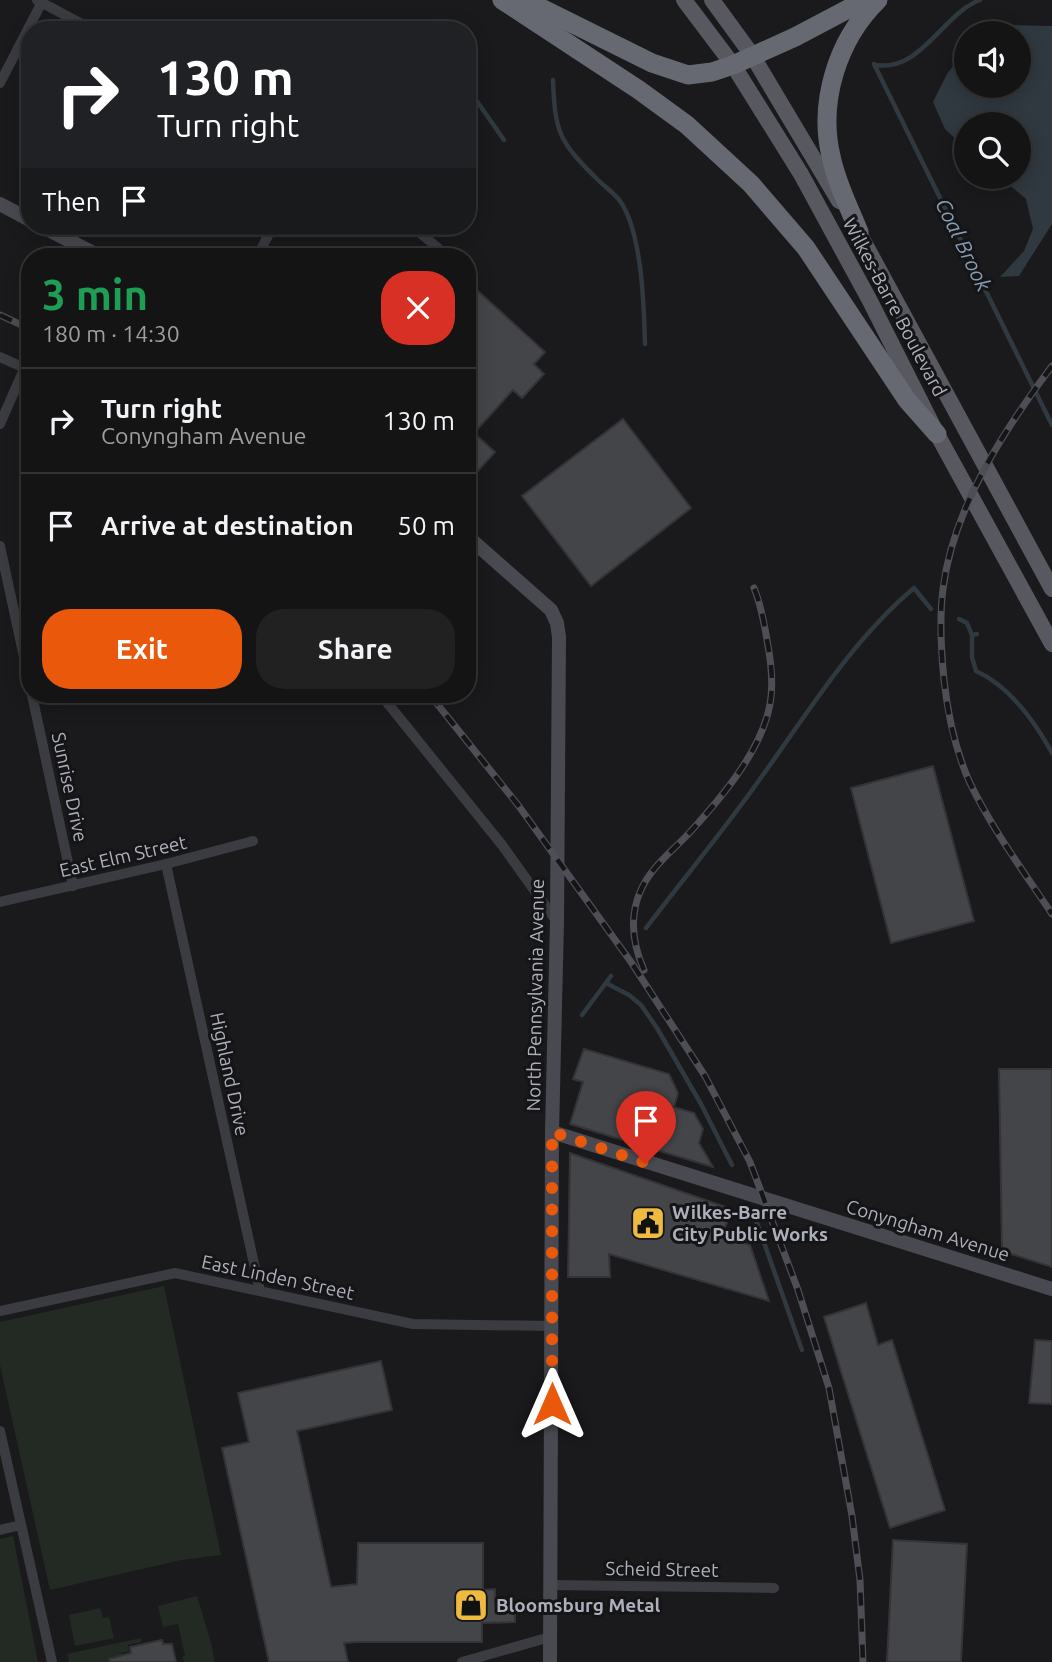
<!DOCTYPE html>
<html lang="en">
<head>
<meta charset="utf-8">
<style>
  :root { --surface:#141415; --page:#212122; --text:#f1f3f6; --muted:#9d9ea0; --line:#333334; --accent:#ea580c }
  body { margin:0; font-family:Ubuntu,sans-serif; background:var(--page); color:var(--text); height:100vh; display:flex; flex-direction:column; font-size:26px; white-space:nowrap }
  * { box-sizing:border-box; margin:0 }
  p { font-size:23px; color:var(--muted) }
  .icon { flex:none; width:38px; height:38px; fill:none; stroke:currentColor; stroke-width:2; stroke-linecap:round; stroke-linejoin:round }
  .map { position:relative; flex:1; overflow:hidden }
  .drawer { position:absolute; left:21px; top:248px; width:455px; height:455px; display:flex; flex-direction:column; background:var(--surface); border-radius:28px; box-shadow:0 4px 18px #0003,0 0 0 2px var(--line) }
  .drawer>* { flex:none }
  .guide { position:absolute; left:21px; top:21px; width:455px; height:214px; border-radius:28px; box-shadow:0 4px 18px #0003,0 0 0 2px var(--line); background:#202124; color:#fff; overflow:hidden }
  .controls { position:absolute; left:954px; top:21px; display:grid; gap:14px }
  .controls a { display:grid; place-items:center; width:77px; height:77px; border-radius:50%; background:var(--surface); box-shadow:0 4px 18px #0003,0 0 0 2px var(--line); font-size:35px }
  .pin { position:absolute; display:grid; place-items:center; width:60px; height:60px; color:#fff; margin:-72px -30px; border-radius:50% 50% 50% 0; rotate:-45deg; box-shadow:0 0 7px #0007 }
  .pin .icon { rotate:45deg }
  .me { position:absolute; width:77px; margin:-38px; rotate:0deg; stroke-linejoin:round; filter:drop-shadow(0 0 5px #0008) }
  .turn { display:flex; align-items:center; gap:24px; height:147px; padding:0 21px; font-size:32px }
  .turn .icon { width:91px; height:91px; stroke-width:2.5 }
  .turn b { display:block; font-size:49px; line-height:60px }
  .then { display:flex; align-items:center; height:66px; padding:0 21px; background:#0003; gap:14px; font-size:26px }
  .round { display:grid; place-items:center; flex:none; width:74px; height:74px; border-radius:28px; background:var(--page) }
  .overview { display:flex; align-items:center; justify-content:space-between; height:119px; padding:0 21px }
  h1 { font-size:42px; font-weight:600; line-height:52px; color:#1e9e55 }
  .cta { display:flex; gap:14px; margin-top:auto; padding:14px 21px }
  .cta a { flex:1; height:80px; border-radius:28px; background:var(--accent); color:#fff; font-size:28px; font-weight:600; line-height:80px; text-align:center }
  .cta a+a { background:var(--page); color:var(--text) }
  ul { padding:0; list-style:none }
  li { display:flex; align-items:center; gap:21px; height:105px; padding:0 21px; border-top:2px solid var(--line) }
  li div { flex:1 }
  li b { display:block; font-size:26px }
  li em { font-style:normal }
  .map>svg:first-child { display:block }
  .green { fill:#222a23 }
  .water { fill:#303840 }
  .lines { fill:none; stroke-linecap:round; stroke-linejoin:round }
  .stream { stroke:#303840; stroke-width:4.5 }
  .building { fill:#444549; stroke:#343438; stroke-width:2 }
  .street { stroke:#3b3c41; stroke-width:10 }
  .secondary { stroke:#494a51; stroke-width:14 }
  .primary { stroke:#575860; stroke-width:16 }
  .highway { stroke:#676972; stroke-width:19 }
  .rail-casing { stroke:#4e4f56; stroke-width:7 }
  .rail { stroke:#151517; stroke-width:4.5; stroke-dasharray:13; stroke-linecap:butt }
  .route { stroke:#ea580c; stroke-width:12; stroke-dasharray:0 21.6 }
  .labels { text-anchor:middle; stroke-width:6; stroke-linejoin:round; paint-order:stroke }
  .street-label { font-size:19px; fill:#adb0bb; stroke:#151517 }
  .poi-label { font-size:19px; font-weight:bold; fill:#adb0bb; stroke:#151517; text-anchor:start }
  .water-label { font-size:21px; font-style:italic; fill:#859db5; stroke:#151517 }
</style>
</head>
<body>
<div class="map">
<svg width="1052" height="1662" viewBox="0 0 1052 1662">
  <rect width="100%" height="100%" fill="#1a1a1c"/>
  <g class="green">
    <path d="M164 1286 221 1555 181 1560 50 1590 0 1365V1322Z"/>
    <path d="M13 1536 38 1662H0V1539Z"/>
    <path d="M197 1596 212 1646 214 1662H184L182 1657 185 1656 178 1624 163 1627 158 1606Z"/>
    <path d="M100 1608 103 1618 109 1617 114 1638 75 1646 69 1615Z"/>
    <path d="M141 1638V1642L128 1645 129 1651 121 1653 122 1662H69L67 1654Z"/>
  </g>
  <path class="water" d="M1010 25 1052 26V224L1019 276 1000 277 1024 251 1033 229 1026 199 1000 177H1018V124H966V149L945 129 933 102 947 74 966 50V86H1018V33H980Z"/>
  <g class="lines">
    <g class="stream">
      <path d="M395 23 404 30"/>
      <path d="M874 64 1052 425"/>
      <path d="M875 65C922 72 942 14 980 0"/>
      <path d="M553 80C555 133 559 141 597 179 604 186 614 193 620 201 642 232 644 306 645 344"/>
      <path d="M467 87 504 140"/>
      <path d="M959 619 967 623 972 635 977 634"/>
      <path d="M972 635V657L976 671C1009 686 1035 722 1052 753"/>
      <path d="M646 928C684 878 724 830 760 779 807 714 852 640 914 588L931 609"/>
      <path d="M606 983 629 995 641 1005 657 1028 701 1104 732 1165"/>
      <path d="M582 1015 611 976"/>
      <path d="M756 1220 802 1350"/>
    </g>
  </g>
  <g class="building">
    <path d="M467 281 545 352 534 364 544 374 522 398 513 390 474 433 495 452 467 483Z"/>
    <path d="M623 419 691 508 591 586 522 496Z"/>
    <path d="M933 766 974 921 891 943 851 788Z"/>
    <path d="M584 1049 669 1074 678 1093 674 1107 694 1113 703 1129 699 1143 713 1167 570 1124 583 1082 573 1079Z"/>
    <path d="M999 1069H1052V1267L1002 1251Z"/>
    <path d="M570 1153 732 1209 722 1236 750 1245 769 1301 609 1254 610 1277H568Z"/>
    <path d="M866 1303 878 1345 892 1340 945 1510 890 1528 824 1317Z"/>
    <path d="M1035 1340 1052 1341V1404L1029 1403Z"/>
    <path d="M381 1361 392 1410 297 1431 331 1587 357 1584 358 1543H483V1590L495 1589V1601L515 1600V1622L482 1623V1642H357L344 1643 348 1662H269L222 1448 249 1442 238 1393Z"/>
    <path d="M893 1540 967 1544 961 1662H887Z"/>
    <path d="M162 1640 163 1644H172L176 1662H110L109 1659 131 1653 130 1647Z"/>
  </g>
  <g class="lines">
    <g class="street">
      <path d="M37 0 93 30"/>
      <path d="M0 83 43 0"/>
      <path d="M412 226 438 248"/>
      <path d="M257 257 273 226"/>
      <path d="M0 357 29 370"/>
      <path d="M0 424 25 367"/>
      <path d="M0 546 30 685"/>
      <path d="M32 695 73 886"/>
      <path d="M381 695 502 845 557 922"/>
      <path d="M166 864 260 1291"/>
      <path d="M0 902 166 864 253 841"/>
      <path d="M0 1311 175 1273 413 1324 552 1326"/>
      <path d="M0 1431 52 1662"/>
      <path d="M0 1530 21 1525"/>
      <path d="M550 1585 774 1588"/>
      <path d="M462 1662 550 1637"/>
    </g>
    <g class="secondary">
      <path d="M0 204 30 220"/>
      <path d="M41 226 101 257"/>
      <path d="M467 536 551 610 557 623 559 637 557 922 552 1132 550 1662"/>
      <path d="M552 1132 1052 1289"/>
    </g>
    <g class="primary">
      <path d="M684 0 733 65 801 174 870 301 937 434 1052 644"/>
      <path d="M712 0 752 55 839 201"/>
      <path d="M853 222 1052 589"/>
    </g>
    <g class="highway">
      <path d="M502 0 639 90 687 125 751 184 806 248 907 400 937 434"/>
      <path d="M525 0 652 63 688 75 712 72 733 65 795 37 865 0"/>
      <path d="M859 232C849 207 836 182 831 156 818 101 838 39 878 0"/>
    </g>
    <g class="rail-casing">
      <g id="rail">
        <path d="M0 315 30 329"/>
        <path d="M1052 366C1004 430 953 508 943 589 939 620 941 650 944 680 948 716 955 750 970 783 992 829 1024 872 1052 914"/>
        <path d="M430 695 518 805 631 962 705 1076 750 1162 798 1290 829 1388 852 1516 860 1580 863 1662"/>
        <path d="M644 970C633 945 629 918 640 892 651 866 673 851 691 831 722 797 762 750 770 704 774 683 771 661 767 640 764 622 761 605 754 588"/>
      </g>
    </g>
    <use href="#rail" class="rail"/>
  </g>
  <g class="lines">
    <path class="route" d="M552 1404V1132L646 1163"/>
  </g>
  <defs>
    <g id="civic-square" transform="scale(1.75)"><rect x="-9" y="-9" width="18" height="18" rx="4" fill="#eeba3f" stroke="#151517"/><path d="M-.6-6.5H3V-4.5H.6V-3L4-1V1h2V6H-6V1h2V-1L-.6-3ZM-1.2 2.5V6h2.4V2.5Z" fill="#111"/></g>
    <g id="shop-square" transform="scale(1.75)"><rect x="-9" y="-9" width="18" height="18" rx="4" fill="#eeba3f" stroke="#151517"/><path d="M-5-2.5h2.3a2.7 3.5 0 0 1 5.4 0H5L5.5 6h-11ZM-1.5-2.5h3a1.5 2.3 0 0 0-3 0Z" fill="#111"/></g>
  </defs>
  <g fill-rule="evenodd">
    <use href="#civic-square" x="648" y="1223"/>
    <use href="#shop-square" x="471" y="1605"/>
  </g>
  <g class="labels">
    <g class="street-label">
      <text transform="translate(895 307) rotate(62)" y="7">Wilkes-Barre Boulevard</text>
      <text transform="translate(70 787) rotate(78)" y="7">Sunrise Drive</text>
      <text transform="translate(123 856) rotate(-13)" y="7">East Elm Street</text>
      <text transform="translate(535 995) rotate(-89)" y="7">North Pennsylvania Avenue</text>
      <text transform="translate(230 1074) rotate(78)" y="7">Highland Drive</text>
      <text transform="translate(928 1230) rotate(17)" y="7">Conyngham Avenue</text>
      <text transform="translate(278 1277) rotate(12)" y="7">East Linden Street</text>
      <text transform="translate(662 1569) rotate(1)" y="7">Scheid Street</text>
    </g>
    <g class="poi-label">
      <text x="672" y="1219">Wilkes-Barre<tspan x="672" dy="22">City Public Works</tspan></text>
      <text x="496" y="1612">Bloomsburg Metal</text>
    </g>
    <g class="water-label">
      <text transform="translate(963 245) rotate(64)" y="7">Coal Brook</text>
    </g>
  </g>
</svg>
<div class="controls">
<a><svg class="icon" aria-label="sound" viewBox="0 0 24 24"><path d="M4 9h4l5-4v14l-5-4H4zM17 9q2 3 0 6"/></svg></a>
<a><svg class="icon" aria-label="search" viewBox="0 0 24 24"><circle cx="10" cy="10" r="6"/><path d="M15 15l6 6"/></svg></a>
</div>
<div class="pin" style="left:646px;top:1163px;background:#d93025"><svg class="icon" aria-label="arrive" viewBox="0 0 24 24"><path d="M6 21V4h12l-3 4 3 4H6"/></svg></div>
<svg class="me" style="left:552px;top:1404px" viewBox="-20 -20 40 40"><path d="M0-17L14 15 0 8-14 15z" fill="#ea580c" stroke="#fff" stroke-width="4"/></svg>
<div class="guide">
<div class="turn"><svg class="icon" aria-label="right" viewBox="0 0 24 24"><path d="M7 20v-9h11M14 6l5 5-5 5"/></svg><div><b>130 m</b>Turn right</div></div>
<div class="then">Then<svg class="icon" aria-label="arrive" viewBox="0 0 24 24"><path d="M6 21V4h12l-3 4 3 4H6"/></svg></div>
</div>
<section class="drawer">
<div class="overview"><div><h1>3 min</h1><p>180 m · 14:30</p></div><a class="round" style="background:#d93025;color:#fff"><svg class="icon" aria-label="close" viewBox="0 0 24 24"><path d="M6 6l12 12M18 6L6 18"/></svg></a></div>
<ul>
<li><svg class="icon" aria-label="right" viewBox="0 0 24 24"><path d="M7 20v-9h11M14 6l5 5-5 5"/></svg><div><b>Turn right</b><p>Conyngham Avenue</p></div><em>130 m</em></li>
<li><svg class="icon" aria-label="arrive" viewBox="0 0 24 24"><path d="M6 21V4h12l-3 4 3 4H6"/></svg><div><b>Arrive at destination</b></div><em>50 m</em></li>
</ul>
<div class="cta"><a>Exit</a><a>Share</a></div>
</section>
</div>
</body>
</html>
